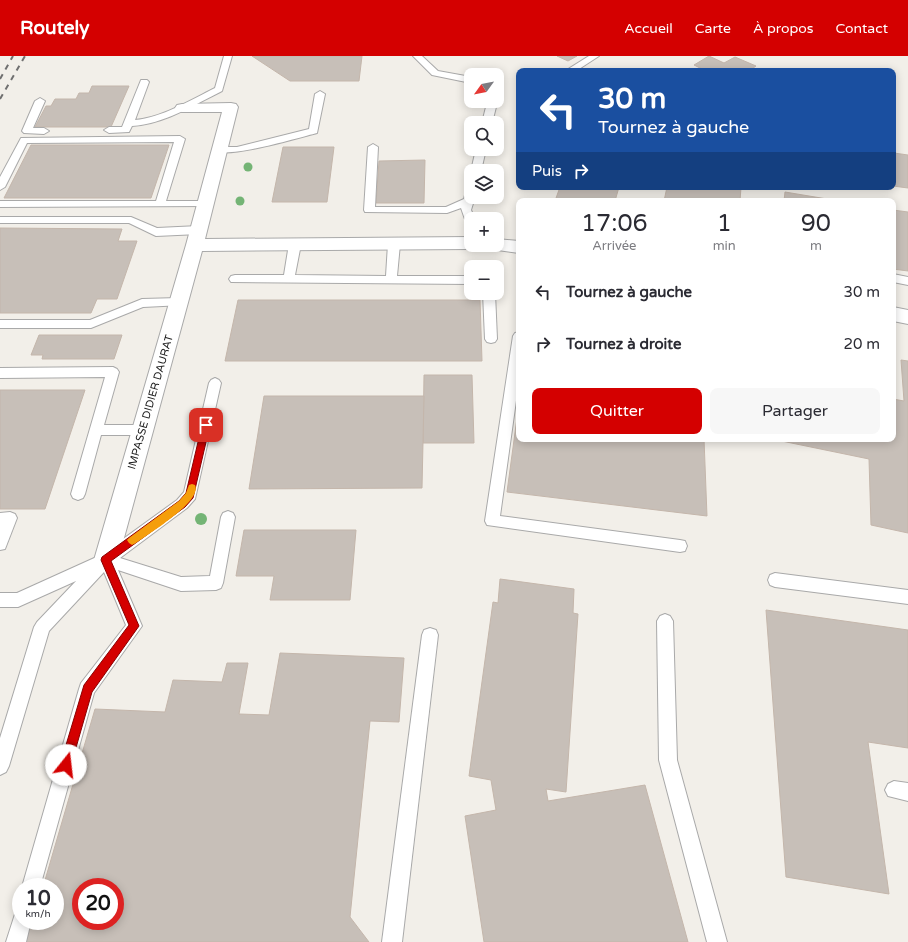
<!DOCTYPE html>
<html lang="fr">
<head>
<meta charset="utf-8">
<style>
  :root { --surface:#fff; --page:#f7f7f7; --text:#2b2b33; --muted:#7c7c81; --accent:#d40000 }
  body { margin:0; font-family:"Varela Round",sans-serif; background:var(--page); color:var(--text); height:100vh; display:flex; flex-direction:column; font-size:15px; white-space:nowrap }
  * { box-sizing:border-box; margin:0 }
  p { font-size:13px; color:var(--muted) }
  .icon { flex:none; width:22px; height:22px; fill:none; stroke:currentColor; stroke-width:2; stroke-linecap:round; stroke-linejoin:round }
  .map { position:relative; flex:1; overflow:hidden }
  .side { position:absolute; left:516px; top:142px; width:380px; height:244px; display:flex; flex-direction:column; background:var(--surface); border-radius:8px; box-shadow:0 2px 10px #0003 }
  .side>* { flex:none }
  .hud { position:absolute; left:516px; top:12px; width:380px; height:122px; border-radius:8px; box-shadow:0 2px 10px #0003; background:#1a4fa0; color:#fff; overflow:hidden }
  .needle { width:26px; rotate:237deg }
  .buttons { position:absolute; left:464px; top:12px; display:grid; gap:8px }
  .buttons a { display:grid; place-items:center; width:40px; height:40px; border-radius:8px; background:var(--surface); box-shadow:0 2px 10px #0003; font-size:20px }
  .speed { position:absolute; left:12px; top:822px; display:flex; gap:8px; font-size:20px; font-weight:700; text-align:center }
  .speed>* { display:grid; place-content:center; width:52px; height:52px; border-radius:50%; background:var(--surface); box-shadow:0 2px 10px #0003; line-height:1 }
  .speed small { font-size:10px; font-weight:400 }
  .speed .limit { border:6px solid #d22; background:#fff; color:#111 }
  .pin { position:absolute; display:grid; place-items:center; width:34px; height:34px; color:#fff; margin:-17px; border-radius:8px; box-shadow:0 2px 6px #0006 }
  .me { position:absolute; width:44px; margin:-22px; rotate:16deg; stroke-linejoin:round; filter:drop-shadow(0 0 3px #0008) }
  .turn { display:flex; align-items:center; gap:14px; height:84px; padding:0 16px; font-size:18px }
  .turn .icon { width:52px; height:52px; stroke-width:2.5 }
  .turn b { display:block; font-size:28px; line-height:34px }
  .then { display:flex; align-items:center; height:38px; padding:0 16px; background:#0003; gap:8px; font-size:15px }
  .eta { display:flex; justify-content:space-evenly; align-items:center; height:68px; text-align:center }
  .eta b { font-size:24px; font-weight:600; line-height:28px }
  .button { display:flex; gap:8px; margin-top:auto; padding:8px 16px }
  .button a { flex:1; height:46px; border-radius:8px; background:var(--accent); color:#fff; font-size:16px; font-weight:600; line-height:46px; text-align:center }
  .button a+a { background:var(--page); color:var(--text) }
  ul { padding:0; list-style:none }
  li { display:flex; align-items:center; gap:12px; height:52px; padding:0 16px }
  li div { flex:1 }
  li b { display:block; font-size:15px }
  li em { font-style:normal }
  header { display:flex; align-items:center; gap:24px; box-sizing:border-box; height:56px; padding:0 20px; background:var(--accent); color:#fff }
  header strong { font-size:19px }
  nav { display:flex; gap:22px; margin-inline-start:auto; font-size:14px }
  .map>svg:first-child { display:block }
  .building { fill:#c7bfb8; stroke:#c4b6ab; fill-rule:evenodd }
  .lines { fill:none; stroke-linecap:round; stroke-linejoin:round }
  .lane-casing { stroke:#a9a9a9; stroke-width:2 }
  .street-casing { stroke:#a9a9a9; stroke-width:2 }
  .lane { fill:#fff; fill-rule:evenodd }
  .street { fill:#fff; fill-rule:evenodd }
  .rail { stroke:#707070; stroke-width:2; stroke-dasharray:5.5 5.5; stroke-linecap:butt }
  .tree { fill:#74b475 }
  .route { fill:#d40000; stroke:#8a0000 }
  .slow { fill:#f59e0b }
  .labels { text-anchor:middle; stroke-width:4; stroke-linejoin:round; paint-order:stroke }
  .street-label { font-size:11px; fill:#222; stroke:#fff }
</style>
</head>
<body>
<header>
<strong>Routely</strong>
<nav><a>Accueil</a><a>Carte</a><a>À propos</a><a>Contact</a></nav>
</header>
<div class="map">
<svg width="908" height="886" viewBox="0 0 908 886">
  <rect width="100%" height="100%" fill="#f2efe9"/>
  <g class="building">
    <path d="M252 0H362L359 25H290Z"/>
    <path d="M557 0H577L568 5Z"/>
    <path d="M709 0 724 7 735 1 756 10 749 15H706L694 9Z"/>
    <path d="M92 30H129L111 71H35L46 50H51L55 43H76L79 37H89Z"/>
    <path d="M893 83 894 97 908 99V132L893 130Z"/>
    <path d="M31 89H169L151 142H4Z"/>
    <path d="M283 91H334L327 146H272Z"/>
    <path d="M425 104 424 147H376L379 105Z"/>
    <path d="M560 131H619L615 145H555Z"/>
    <path d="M667 131H741L740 145H664Z"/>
    <path d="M785 136 839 145H784Z"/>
    <path d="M893 154 908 156V215L893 213Z"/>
    <path d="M0 172 122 173 118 185H137L117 243H97L91 257H0Z"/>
    <path d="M238 244H480L482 305H225Z"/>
    <path d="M39 279H122L114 303H42L43 299H31Z"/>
    <path d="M901 304 908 305V477L871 469 869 403 772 383H893V343L904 345Z"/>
    <path d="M424 319H472L474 387H423Z"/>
    <path d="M0 334H85L45 453H0Z"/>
    <path d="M264 340H424L422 432 249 433Z"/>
    <path d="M519 347V383H704L707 460 507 436Z"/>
    <path d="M244 474H356L350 544H270L274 520H236Z"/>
    <path d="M500 523 574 533 573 557 578 558 566 736 546 733 548 745 645 729 688 886H484L465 760 496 754 491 724 469 720 493 546 498 547Z"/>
    <path d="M766 554 908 574V692L868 686 889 838 786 821Z"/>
    <path d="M280 597 404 602 399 666 370 665 350 861 369 886H26L32 865H55V831H43L95 653 165 656 173 624 222 626 227 607H248L239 658 269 659ZM81 831H115V865H81Z"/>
  </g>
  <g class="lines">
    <g class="lane-casing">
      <g id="lane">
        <path d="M224 0H232L222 35C194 49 164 68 132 70L129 76 109 77 104 74 109 71H122L141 24H147L149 26 135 64C161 62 191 44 215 32Z"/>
        <path d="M413 0H422L438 15 471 21V27L432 19Z"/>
        <path d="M589 0H599L576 15H565Z"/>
        <path d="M320 35 325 38 317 77C301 81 224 104 215 94L220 91H237L309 73 315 38Z"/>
        <path d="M40 42 45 45 33 72H44L49 75 44 78 24 77 22 75 35 45Z"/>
        <path d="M486 45H496L497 47 492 67H482L487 47Z"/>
        <path d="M180 80 185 83 166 145H206L210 146 211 148 210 150 0 151V145H156L174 86 27 87 5 131 0 134V121L21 82Z"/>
        <path d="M373 88 378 91 375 151H446L464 143 466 135 471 132V141H475L471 154 475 163H471V171L467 169 461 152 447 157 365 156 364 154 368 91Z"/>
        <path d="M476 93H486L481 115H471Z"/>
        <path d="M0 161H131L157 172 199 170 203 171 204 174 203 177 199 178 156 180 129 167H0Z"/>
        <path d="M295 184 299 185 301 188 295 219 386 220 388 188 390 185H398L400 188 397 220H471V228L231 226 229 223 231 220 235 219H284L289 188 291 185Z"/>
        <path d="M893 218 908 221V229L893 226Z"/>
        <path d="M483 237H495L497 283 495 286 491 287 487 286 485 283Z"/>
        <path d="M179 242 183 243 185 246 183 249 143 251 91 272H0V264H90L142 243Z"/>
        <path d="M519 276V323L500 460 680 484 685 485 687 490 685 495 680 496 487 469 485 465 513 280 515 277Z"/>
        <path d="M113 311 117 313 119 316 104 369H142L147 370 149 374 147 378 142 379H101L85 438 83 442 78 444 73 442 71 438 105 321 0 322V312Z"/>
        <path d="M215 322 219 324 221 327 195 443 187 452 120 502 181 521 210 520 221 461 223 457 228 455 233 457 235 461 223 527 221 532 216 534 181 535 118 514 142 570 94 637 40 831H22L79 633 81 627 126 569 104 516 49 575 9 710 6 716 0 719V682L34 571 37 566 76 525 18 551H0V537H17L101 499 177 444 184 436 209 327 211 324Z"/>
        <path d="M10 456 15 458 17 462 5 493 0 494V457Z"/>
        <path d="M775 517 908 534V548L775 531 770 529 768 524 770 519Z"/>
        <path d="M665 558 670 560 673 565 677 704 727 886H707L659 704 657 565 660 560Z"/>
        <path d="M430 572 436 574 438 579 402 886H382L422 579 424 574Z"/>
        <path d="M894 725 908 727V745L888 740 885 734 888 728Z"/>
        <path d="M21 856V865H31L26 886H6L15 858Z"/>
      </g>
    </g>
    <g class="street-casing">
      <g id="street">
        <path d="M231 47 236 48 238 51 205 183 471 181V189H478L477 191 471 193 202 195 118 504 114 511 106 514 98 511 94 504 186 189 222 56H182L177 55 175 52 177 49 182 48Z"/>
        <path d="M497 183 519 185V197L490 193 487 189H497Z"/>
        <path d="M893 251 908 254V268L893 265Z"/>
      </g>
    </g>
    <use href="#lane" class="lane"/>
    <use href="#street" class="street"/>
    <g class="rail">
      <path d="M0 23 13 0"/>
      <path d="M0 43 25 0"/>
    </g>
  </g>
  <g class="tree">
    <circle cx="248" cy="111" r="4.5"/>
    <circle cx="240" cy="145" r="4.5"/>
    <circle cx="201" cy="463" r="6"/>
  </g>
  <path class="route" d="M206 366 210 369 193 442 185 451 111 505 139 570 92 636 71 709 70 713 66 715 62 713 60 709 84 629 129 569 101 504 102 501 179 445 186 437 202 369Z"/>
  <path class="slow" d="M192 428 195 429C203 445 148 478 136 487L132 489 129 487 127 484 129 482 179 445 186 437 189 429Z"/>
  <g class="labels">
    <g class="street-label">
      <text transform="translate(150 346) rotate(-74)" y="4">IMPASSE DIDIER DAURAT</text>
    </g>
  </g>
</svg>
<div class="buttons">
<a><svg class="needle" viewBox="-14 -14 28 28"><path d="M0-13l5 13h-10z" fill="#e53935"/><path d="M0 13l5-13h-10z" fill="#7c7c81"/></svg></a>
<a><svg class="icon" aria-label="search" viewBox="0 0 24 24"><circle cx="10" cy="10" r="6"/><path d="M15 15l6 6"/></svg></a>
<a><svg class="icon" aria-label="layers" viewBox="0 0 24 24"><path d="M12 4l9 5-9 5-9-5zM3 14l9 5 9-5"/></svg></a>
<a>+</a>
<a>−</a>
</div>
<div class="speed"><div>10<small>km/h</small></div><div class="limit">20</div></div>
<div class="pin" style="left:206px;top:369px;background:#d93025"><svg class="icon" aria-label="arrive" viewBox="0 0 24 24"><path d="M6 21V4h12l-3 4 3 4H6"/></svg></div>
<svg class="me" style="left:66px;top:709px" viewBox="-20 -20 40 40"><circle r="19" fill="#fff"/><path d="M0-13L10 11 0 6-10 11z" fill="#d40000"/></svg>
<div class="hud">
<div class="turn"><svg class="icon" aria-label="left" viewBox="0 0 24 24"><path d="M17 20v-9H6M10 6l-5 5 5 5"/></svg><div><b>30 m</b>Tournez à gauche</div></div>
<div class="then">Puis<svg class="icon" aria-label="right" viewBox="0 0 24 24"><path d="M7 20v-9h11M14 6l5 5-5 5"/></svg></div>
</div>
<section class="side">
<div class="eta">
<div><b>17:06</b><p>Arrivée</p></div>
<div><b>1</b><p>min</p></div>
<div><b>90</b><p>m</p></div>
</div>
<ul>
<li><svg class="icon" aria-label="left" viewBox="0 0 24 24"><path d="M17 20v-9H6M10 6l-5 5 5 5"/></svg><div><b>Tournez à gauche</b></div><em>30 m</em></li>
<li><svg class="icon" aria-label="right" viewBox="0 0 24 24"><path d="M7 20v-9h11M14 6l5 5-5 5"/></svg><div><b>Tournez à droite</b></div><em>20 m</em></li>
</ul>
<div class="button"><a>Quitter</a><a>Partager</a></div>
</section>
</div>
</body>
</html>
